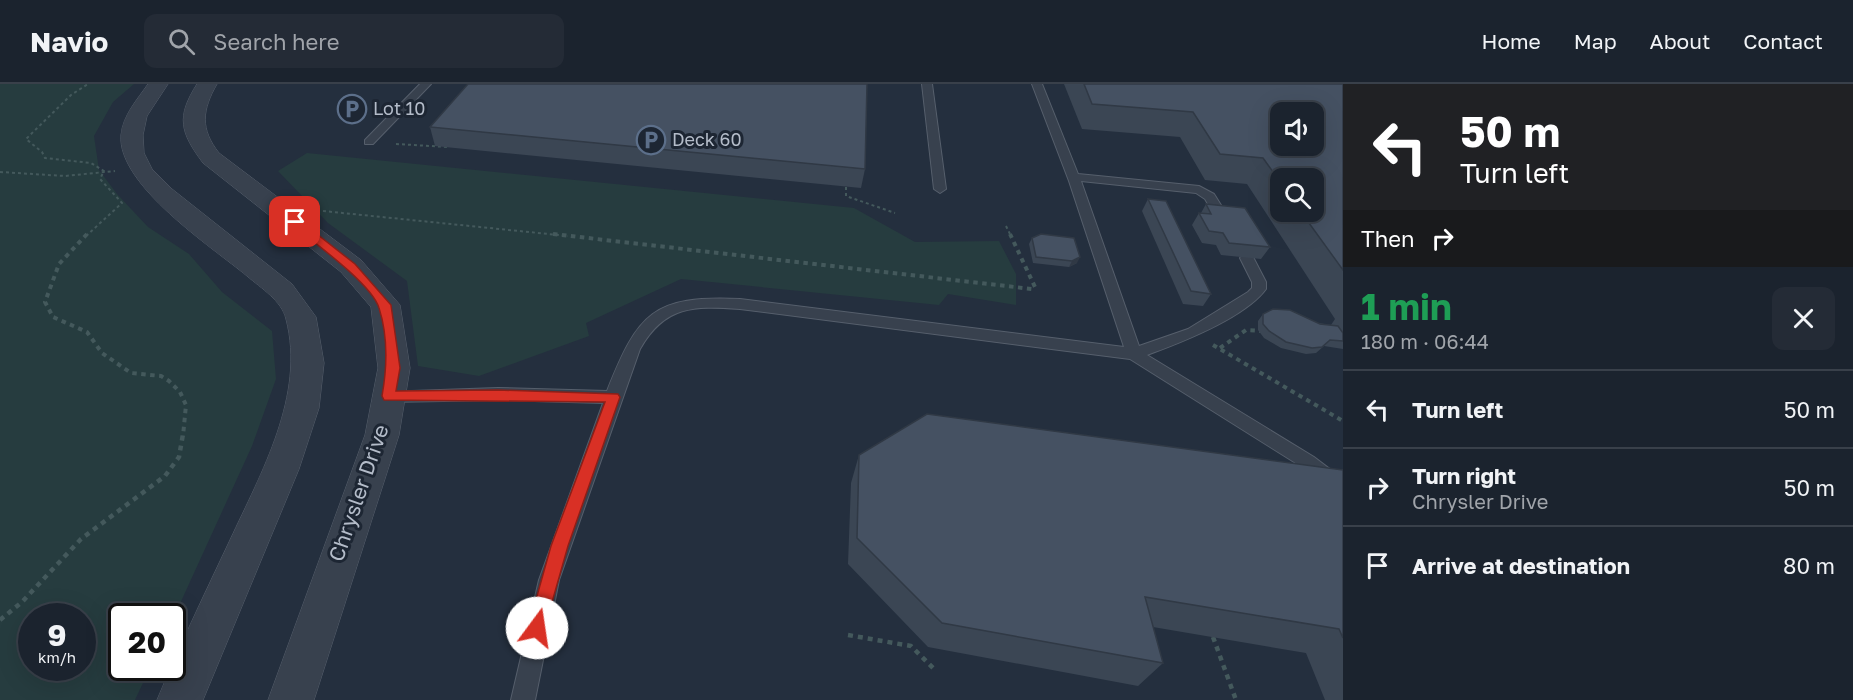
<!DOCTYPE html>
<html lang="en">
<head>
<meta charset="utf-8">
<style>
  :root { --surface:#1b232e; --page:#242b36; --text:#f1f3f6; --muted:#a0a4aa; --line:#39404a }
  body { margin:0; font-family:"Golos Text",sans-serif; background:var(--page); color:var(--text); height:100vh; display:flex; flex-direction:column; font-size:22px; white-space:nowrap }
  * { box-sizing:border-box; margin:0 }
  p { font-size:20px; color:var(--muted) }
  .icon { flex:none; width:33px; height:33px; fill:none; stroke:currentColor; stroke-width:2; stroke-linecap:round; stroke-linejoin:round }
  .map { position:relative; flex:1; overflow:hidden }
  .panel { display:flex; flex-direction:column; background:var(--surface); width:510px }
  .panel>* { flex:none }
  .guide { background:#202124; color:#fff; overflow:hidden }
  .buttons { position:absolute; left:1270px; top:18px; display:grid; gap:12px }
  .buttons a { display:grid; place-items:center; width:54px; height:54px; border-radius:12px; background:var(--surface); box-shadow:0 6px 24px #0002,0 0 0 2px var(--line); font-size:30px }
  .speed { position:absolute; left:18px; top:519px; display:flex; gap:12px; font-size:30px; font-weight:700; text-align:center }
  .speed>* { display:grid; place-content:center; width:78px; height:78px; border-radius:50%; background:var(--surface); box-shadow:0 6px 24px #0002,0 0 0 2px var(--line); line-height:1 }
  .speed small { font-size:15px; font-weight:400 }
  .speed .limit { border:3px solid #111; border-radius:9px; background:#fff; color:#111 }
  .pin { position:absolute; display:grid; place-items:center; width:51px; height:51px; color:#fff; margin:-26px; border-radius:12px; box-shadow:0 3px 9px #0006 }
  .me { position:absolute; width:66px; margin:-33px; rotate:14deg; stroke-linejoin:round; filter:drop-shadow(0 0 4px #0008) }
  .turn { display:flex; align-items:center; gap:21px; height:126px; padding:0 18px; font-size:27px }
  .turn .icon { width:78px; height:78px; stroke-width:2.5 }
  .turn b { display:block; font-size:42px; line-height:51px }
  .then { display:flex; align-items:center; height:57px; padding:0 18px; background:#0003; gap:12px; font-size:22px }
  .round { display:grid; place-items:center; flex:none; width:63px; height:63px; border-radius:12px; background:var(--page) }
  .overview { display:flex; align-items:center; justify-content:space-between; height:102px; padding:0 18px }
  h1 { font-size:36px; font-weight:700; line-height:45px; color:#1e9e55 }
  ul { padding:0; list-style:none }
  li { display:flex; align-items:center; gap:18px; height:78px; padding:0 18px; border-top:2px solid var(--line) }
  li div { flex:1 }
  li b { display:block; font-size:22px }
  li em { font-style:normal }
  header { display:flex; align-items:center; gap:36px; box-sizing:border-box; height:84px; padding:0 30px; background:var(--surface); border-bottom:2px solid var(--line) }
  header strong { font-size:28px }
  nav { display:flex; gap:33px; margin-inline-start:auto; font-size:21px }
  .search { width:420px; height:54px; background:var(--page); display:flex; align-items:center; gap:15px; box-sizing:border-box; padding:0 21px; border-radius:12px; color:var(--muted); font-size:22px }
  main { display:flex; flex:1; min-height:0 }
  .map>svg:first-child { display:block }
  .green { fill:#263c3f; fill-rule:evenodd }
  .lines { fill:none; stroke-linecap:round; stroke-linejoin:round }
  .lane-casing { stroke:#565f6c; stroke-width:2 }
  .street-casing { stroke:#565f6c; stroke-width:1 }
  .path-far2 { stroke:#44595c; stroke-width:2; stroke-dasharray:3 3; stroke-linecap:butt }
  .path-far1 { stroke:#44595c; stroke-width:4; stroke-dasharray:4.5 4.5; stroke-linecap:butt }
  .path { stroke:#44595c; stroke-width:4.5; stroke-dasharray:5 5; stroke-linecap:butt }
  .lane { fill:#38414e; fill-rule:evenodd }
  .street { fill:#38414e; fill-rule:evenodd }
  .wall { fill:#3b4654; fill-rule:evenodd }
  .shaded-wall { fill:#303945 }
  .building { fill:#455162; stroke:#303945; stroke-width:1.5; fill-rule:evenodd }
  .route { fill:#d93025; stroke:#8d1f18; stroke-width:1.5 }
  .labels { text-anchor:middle; stroke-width:6; stroke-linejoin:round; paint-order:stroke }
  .far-poi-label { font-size:18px; fill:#b4bcc9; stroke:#1d2633; text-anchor:start }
  .street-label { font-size:21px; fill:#b4bcc9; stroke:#1d2633 }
</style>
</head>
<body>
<header>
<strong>Navio</strong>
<div class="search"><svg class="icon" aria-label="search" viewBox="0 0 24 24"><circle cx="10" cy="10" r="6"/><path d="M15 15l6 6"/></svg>Search here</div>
<nav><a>Home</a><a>Map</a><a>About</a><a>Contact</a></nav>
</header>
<main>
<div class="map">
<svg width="1343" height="616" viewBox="0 0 1343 616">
  <rect width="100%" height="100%" fill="#242f3e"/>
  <g class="green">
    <path d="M0 0H134L113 18 94 52 99 86 117 110 148 143 189 170 222 208 272 247 276 295 252 362 173 535 172 532H122V584H150L135 616H0ZM32 532H82V584H32Z"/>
    <path d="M307 69 854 124 915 158 999 157 1016 190V221L948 210 939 221 681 195 586 239 589 252 479 292 418 282 407 197 328 139 278 87Z"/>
  </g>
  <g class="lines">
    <g class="lane-casing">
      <g id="lane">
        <path d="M420 0H431L373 60H365V56Z"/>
        <path d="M922 0H932L946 105 940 109 934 105Z"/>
        <path d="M1032 0H1042L1078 90 1199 102 1214 110 1229 134 1228 137H1218L1205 115 1196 109 1081 97 1139 262 1188 245 1248 208 1252 204V198L1240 174 1242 171H1252L1266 198V205C1245 234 1180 259 1147 271L1314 373 1343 395V413L1302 383 1130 275 740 225C694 222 665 221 640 265L559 496 535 616H511L539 496 603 319 498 316 389 318 381 312 383 308 498 304 607 307C638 229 653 211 740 215L1124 263 1069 97Z"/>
      </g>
    </g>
    <g class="street-casing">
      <g id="street">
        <path d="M148 0H168L147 32 143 51 144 69 152 85 172 105 292 200 316 233 324 279 319 324 299 385 203 616H157C179 563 205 509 230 456 261 389 306 311 286 235 282 217 261 204 247 192 212 163 117 101 121 51 123 31 137 16 148 0Z"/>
        <path d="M197 0H217C202 26 200 45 219 69L361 176 400 221 410 284 399 351 314 616H268L365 351 378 284 371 223 341 188 203 79C180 48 176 33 197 0Z"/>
      </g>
    </g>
    <g class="path-far2">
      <path d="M396 60 448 63"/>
      <path d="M0 88 65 92 115 87"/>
      <path d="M846 103V112L895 129"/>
      <path d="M323 127 568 152"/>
      <path d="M1006 142 1011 152"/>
      <path d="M86 152 122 119 100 95 104 87 91 79 45 74 42 68 26 55 71 11 88 0"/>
    </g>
    <g class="path-far1">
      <path d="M87 150 59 180 45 218 53 233 87 248 102 269 131 289 161 292 169 297 180 308 186 321 183 352"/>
      <path d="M553 150 1032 205 1035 203 1010 150"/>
      <path d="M1213 261 1343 337"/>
      <path d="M1220 264 1246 246 1261 247"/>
    </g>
    <g class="path">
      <path d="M0 536 22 518 81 455 165 392 179 373 183 350"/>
      <path d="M848 551 911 562 934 585"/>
      <path d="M1213 553 1236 616"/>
    </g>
    <use href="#lane" class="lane"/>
    <use href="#street" class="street"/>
  </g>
  <g class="wall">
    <path d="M1064 0H1343V265L1324 262 1316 269 1306 270 1281 264 1264 254 1258 246V237L1263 230 1331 241 1335 235 1247 100 1205 96 1180 53 1082 45ZM1281 94 1314 128H1281Z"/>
    <path d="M430 43 865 85 861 104 435 62Z"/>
    <path d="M1148 115 1211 210 1203 222 1183 220 1142 127Z"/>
    <path d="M1206 120 1270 163 1261 175 1221 171 1216 161 1202 159 1192 141 1199 129H1201Z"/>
    <path d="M1032 154 1077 179 1069 183 1033 179 1029 160Z"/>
    <path d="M859 371 1343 386V616H1325L1306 569 1153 543 1163 579 1138 602 928 563 848 480 851 399Z"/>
  </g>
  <path class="shaded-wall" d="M1080 173 1077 179 1069 183 1072 177Z"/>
  <g class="building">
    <path d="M468 0H867L865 85 430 43Z"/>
    <path d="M1084 0H1343V186L1301 128H1314V94H1281V99L1263 74 1220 70 1193 28 1092 20ZM1281 28H1314V62H1281Z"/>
    <path d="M1148 115 1166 117 1211 210 1191 207Z"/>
    <path d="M1206 120 1245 124 1270 163 1229 159 1223 149 1209 147 1199 129 1211 130Z"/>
    <path d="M1041 150 1074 154 1080 173 1072 177 1036 173 1032 154Z"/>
    <path d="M1273 225 1290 226 1320 240 1338 242 1343 249V257L1330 256 1322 263 1312 264 1286 258 1269 247 1263 240V230Z"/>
    <path d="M927 330 1343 386V554L1339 545 1145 513 1163 579 942 539 857 454 859 371Z"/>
  </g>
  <path class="route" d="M291 136H299L355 180 391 221 400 284 396 307 498 306 618 310 620 313 568 462 543 550 537 552 531 550 528 544 551 462 605 318 384 316 382 312C387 284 388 252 379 224 372 200 312 157 291 140Z"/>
  <defs>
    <g id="parking-ring" transform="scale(1.5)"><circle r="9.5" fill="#1d2633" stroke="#5c6f8a" stroke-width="1.5"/><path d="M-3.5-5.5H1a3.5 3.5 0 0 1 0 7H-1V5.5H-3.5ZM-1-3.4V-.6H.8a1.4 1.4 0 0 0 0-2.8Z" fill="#5c6f8a"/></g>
  </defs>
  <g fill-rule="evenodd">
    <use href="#parking-ring" x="352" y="25"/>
    <use href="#parking-ring" x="651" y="56"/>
  </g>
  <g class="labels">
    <g class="far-poi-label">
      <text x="373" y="31">Lot 10</text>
      <text x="672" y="62">Deck 60</text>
    </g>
    <g class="street-label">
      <text transform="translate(359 409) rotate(-71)" y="7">Chrysler Drive</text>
    </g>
  </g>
</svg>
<div class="buttons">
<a><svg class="icon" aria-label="sound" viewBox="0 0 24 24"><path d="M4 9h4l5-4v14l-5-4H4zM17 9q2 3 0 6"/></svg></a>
<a><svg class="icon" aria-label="search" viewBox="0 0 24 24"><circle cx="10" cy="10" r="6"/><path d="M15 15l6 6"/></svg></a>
</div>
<div class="speed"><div>9<small>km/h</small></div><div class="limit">20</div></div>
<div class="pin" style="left:295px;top:138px;background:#d93025"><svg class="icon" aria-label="arrive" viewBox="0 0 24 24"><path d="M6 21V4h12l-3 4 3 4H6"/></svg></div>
<svg class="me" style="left:537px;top:544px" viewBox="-20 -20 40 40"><circle r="19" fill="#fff"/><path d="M0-13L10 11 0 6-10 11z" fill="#d93025"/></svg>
</div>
<section class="panel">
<div class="guide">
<div class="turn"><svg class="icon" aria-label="left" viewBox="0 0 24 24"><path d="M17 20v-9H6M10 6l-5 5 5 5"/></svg><div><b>50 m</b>Turn left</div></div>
<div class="then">Then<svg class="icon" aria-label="right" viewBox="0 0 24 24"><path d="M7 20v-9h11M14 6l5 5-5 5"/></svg></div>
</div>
<div class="overview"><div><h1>1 min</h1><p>180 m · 06:44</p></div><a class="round"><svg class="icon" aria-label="close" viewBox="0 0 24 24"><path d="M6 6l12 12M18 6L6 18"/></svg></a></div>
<ul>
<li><svg class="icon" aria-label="left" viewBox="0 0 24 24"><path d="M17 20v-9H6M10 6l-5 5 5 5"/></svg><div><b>Turn left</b></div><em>50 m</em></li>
<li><svg class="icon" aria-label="right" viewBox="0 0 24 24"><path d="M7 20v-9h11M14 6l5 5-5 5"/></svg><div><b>Turn right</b><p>Chrysler Drive</p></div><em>50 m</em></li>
<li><svg class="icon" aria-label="arrive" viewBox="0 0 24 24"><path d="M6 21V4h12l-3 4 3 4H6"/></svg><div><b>Arrive at destination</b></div><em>80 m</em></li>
</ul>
</section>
</main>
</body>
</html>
